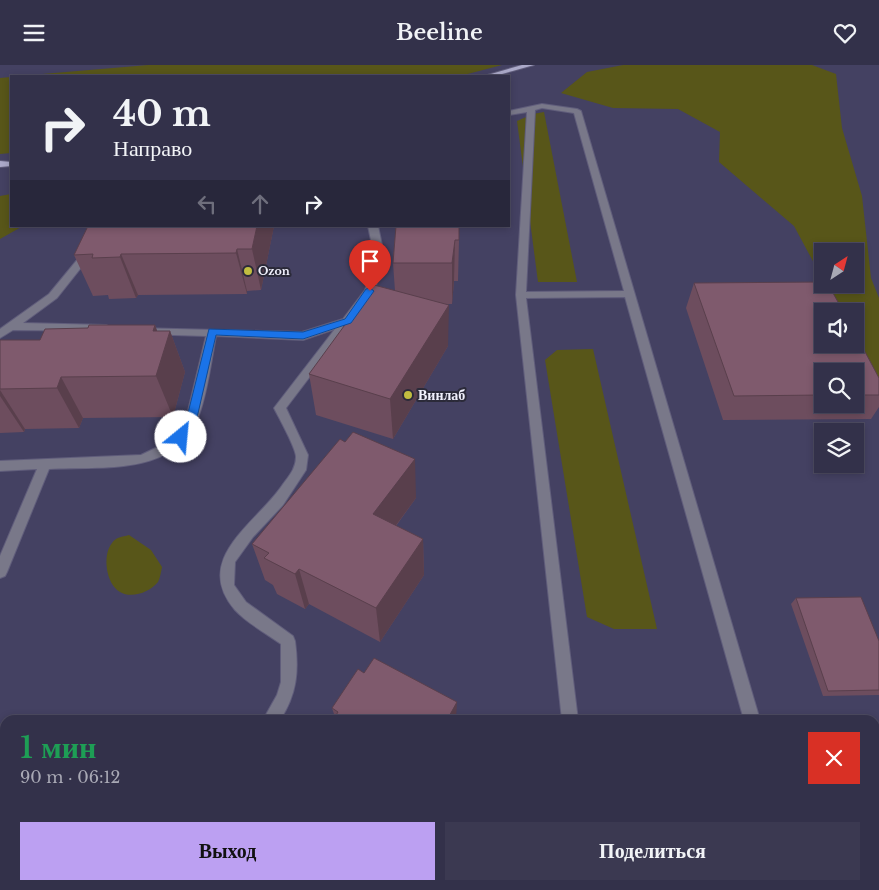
<!DOCTYPE html>
<html lang="ru">
<head>
<meta charset="utf-8">
<style>
  :root { --surface:#33314a; --page:#3b3951; --text:#f1f3f6; --muted:#a9a9b5; --line:#4e4c62; --accent:#bca0f2 }
  body { margin:0; font-family:"Libre Baskerville",serif; background:var(--page); color:var(--text); height:100vh; display:flex; flex-direction:column; font-size:19px; white-space:nowrap }
  * { box-sizing:border-box; margin:0 }
  p { font-size:16px; color:var(--muted) }
  .icon { flex:none; width:28px; height:28px; fill:none; stroke:currentColor; stroke-width:2; stroke-linecap:round; stroke-linejoin:round }
  .map { position:relative; flex:1; overflow:hidden }
  .sheet { position:absolute; left:0px; top:650px; width:880px; height:175px; display:flex; flex-direction:column; background:var(--surface); border-radius:15px 15px 0 0; box-shadow:0 2px 8px #0003,0 0 0 1px var(--line) }
  .sheet>* { flex:none }
  .guide { position:absolute; left:10px; top:10px; width:500px; height:152px; border-radius:0px; box-shadow:0 2px 8px #0003,0 0 0 1px var(--line); background:#33314a; color:var(--text); overflow:hidden }
  .needle { width:32px; rotate:36deg }
  .tools { position:absolute; left:814px; top:178px; display:grid; gap:10px }
  .tools a { display:grid; place-items:center; width:50px; height:50px; border-radius:0px; background:var(--surface); box-shadow:0 2px 8px #0003,0 0 0 1px var(--line); font-size:25px }
  .pin { position:absolute; display:grid; place-items:center; width:42px; height:42px; color:#fff; margin:-51px -21px; border-radius:50% 50% 50% 0; rotate:-45deg; box-shadow:0 0 5px #0007 }
  .pin .icon { rotate:45deg }
  .me { position:absolute; width:55px; margin:-28px; rotate:28deg; stroke-linejoin:round; filter:drop-shadow(0 0 4px #0008) }
  .turn { display:flex; align-items:center; gap:18px; height:105px; padding:0 20px; font-size:22px }
  .turn .icon { width:65px; height:65px; stroke-width:2.5 }
  .turn b { display:block; font-size:35px; line-height:42px }
  .lanes { display:flex; align-items:center; height:48px; padding:0 20px; background:#0003; justify-content:center; gap:25px; direction:ltr }
  .lanes .off { opacity:.35 }
  .round { display:grid; place-items:center; flex:none; width:52px; height:52px; border-radius:0px; background:var(--page) }
  .summary { display:flex; align-items:center; justify-content:space-between; height:85px; padding:0 20px }
  h1 { font-size:30px; font-weight:600; line-height:38px; color:#1e9e55 }
  .primary-button { display:flex; gap:10px; margin-top:auto; padding:10px 20px }
  .primary-button a { flex:1; height:58px; border-radius:0px; background:var(--accent); color:#111; font-size:20px; font-weight:600; line-height:58px; text-align:center }
  .primary-button a+a { background:var(--page); color:var(--text) }
  header { display:flex; justify-content:space-between; align-items:center; height:65px; padding:0 20px; background:var(--surface); font-size:22px; font-weight:600 }
  .map>svg:first-child { display:block }
  .green { fill:#585619 }
  .lines { fill:none; stroke-linecap:round; stroke-linejoin:round }
  .minor-casing { stroke:#605d7b; stroke-width:2 }
  .major-casing { stroke:#605d7b; stroke-width:2 }
  .minor { fill:#797889; fill-rule:evenodd }
  .major { fill:#aba9c9; fill-rule:evenodd }
  .wall { fill:#6d4d5e; fill-rule:evenodd }
  .shaded-wall { fill:#593f4c }
  .building { fill:#7f5a6d; stroke:#593f4c }
  .route { fill:#1a73e8; stroke:#114b97 }
  .poi-dot { fill:#c1bd40; stroke:#2b2a39; stroke-width:2 }
  .labels { text-anchor:middle; stroke-width:4; stroke-linejoin:round; paint-order:stroke }
  .far-poi-label { font-size:11px; font-weight:bold; fill:#f0f0fc; stroke:#2b2a39; text-anchor:start }
  .poi-label { font-size:14px; font-weight:bold; fill:#f0f0fc; stroke:#2b2a39; text-anchor:start }
</style>
</head>
<body>
<header><svg class="icon" aria-label="menu" viewBox="0 0 24 24"><path d="M4 6h16M4 12h16M4 18h16"/></svg>Beeline<svg class="icon" aria-label="heart" viewBox="0 0 24 24"><path d="M12 20l-8-8c-3-5 5-10 8-4 3-6 11-1 8 4z"/></svg></header>
<div class="map">
<svg width="879" height="825" viewBox="0 0 879 825">
  <rect width="100%" height="100%" fill="#444162"/>
  <g class="green">
    <path d="M148 0H502L460 11H19Z"/>
    <path d="M623 0H812L836 9 842 63 862 131 871 213 879 233V324L855 279V246H839L825 219H855V186H822V213L794 161 719 97 720 67 678 44 613 43 561 28 587 7Z"/>
    <path d="M11 12V88L0 89V13Z"/>
    <path d="M544 47 577 217H538L517 56 533 49Z"/>
    <path d="M11 129V161H23L0 174V131Z"/>
    <path d="M593 284 657 564H614L587 552 545 295 557 285Z"/>
    <path d="M129 470 151 485 162 502C161 507 160 513 158 517 150 527 132 534 120 527 106 519 102 490 112 478 116 472 122 472 129 470Z"/>
    <path d="M5 750V820H74L73 825H0V755Z"/>
  </g>
  <g class="lines">
    <g class="minor-casing">
      <g id="minor">
        <path d="M542 39 577 44 581 46 760 655H744L625 232 526 233 578 655H562L516 230 527 47 509 50V46ZM542 43 574 48 624 226 526 227 535 45Z"/>
        <path d="M105 161H114L57 233 23 258 106 260 110 262 111 264 110 266 13 265 0 273V264L49 229Z"/>
        <path d="M368 161H378L383 185 375 226 286 343 308 390 306 405 283 440 253 472 235 497 234 520 246 537 293 571 295 576C299 606 297 629 280 655H263L277 630 281 617V579C267 569 247 558 235 545 192 495 254 460 281 422 288 412 296 404 296 392 296 383 279 353 274 343L335 264 303 275 216 271C211 297 208 325 199 350 177 412 103 401 49 404L7 507 5 511 0 513V491L37 404 0 406V396L141 390 164 379 178 368 187 350 206 271 141 269 137 267 136 265 137 263 302 267 343 254 365 225 367 219 373 185Z"/>
        <rect x="197" y="820" width="18" height="5"/>
        <rect x="581" y="820" width="18" height="5"/>
        <path d="M790 820H808L810 825H792Z"/>
      </g>
    </g>
    <g class="major-casing">
      <g id="major">
        <path d="M522 0H534L495 11H484Z"/>
        <path d="M0 96 11 97V101L0 102Z"/>
      </g>
    </g>
    <use href="#minor" class="minor"/>
    <use href="#major" class="major"/>
  </g>
  <g class="wall">
    <path d="M274 161 261 225 247 226V229L138 230 136 233 109 234 108 230 93 231 74 190Z"/>
    <path d="M396 161 459 175 458 216H454L452 239H443L448 281 393 374 316 350 309 309 395 226 393 198Z"/>
    <path d="M694 218 879 313V342L871 354 723 355 686 243ZM822 306H855V339H822Z"/>
    <path d="M155 260 157 266H170L185 307 173 352 83 353 79 363 25 364 24 367 0 368V275H40L88 263Z"/>
    <path d="M416 433 396 461 423 474 424 510 380 577 309 539 305 544 277 529 273 520 265 515 252 479Z"/>
    <path d="M796 533 879 576V630L823 631 791 539Z"/>
    <path d="M332 643 456 655 335 652Z"/>
    <path d="M286 820H447L444 825H294Z"/>
  </g>
  <g class="shaded-wall">
    <path d="M257 161H274L261 225 252 184Z"/>
    <path d="M455 175 454 216 452 239V198Z"/>
    <path d="M237 184 247 226V229L236 188Z"/>
    <path d="M121 189 138 230 136 233 120 192Z"/>
    <path d="M449 240 448 281 393 374 390 334Z"/>
    <path d="M155 260 164 285 170 266 185 307 173 352 156 311 153 266Z"/>
    <path d="M61 312 83 353 79 363 57 323Z"/>
    <path d="M0 325 25 364 24 367 0 331Z"/>
    <path d="M415 394 416 433 377 486 373 449Z"/>
    <path d="M423 474 424 510 380 577 376 543Z"/>
    <path d="M299 504 309 539 305 544 295 509Z"/>
    <path d="M457 637 456 655H447Z"/>
    <path d="M304 820H312L316 825H304L302 823Z"/>
    <path d="M439 820H447L444 825H436Z"/>
  </g>
  <g class="building">
    <path d="M88 161H257L252 184H237L236 188 121 189 120 192 92 193 93 189 74 190Z"/>
    <path d="M396 161H459V175H455L452 198H393Z"/>
    <path d="M822 217V219H828L843 246H822V279H855V268L879 313V330H855V306H822V330L734 331 694 218Z"/>
    <path d="M374 220 449 240 390 334 309 309Z"/>
    <path d="M89 260H155L153 266H170L156 311 61 312 57 323 0 324V275H40L45 264 88 263Z"/>
    <path d="M353 367 415 394 373 449 423 474 376 543 299 504 295 509 264 493 269 488 252 479 340 374 345 377Z"/>
    <path d="M861 532 879 576V625L828 626 796 533Z"/>
    <path d="M374 593 457 637 447 655H333L338 647 332 643 358 604 364 608Z"/>
    <path d="M297 820H304L302 823Z"/>
    <path d="M318 820H439L436 825H325Z"/>
  </g>
  <path class="route" d="M370 223 374 226 351 258 303 274 216 270 196 357 185 374H177L176 372 186 356 209 264 303 267 345 254 366 224Z"/>
  <g class="poi-dot">
    <circle cx="248" cy="206" r="5"/>
    <circle cx="408" cy="330" r="5"/>
  </g>
  <g class="labels">
    <g class="far-poi-label">
      <text x="258" y="210">Ozon</text>
    </g>
    <g class="poi-label">
      <text x="418" y="335">Винлаб</text>
    </g>
  </g>
</svg>
<div class="tools">
<a><svg class="needle" viewBox="-14 -14 28 28"><path d="M0-13l5 13h-10z" fill="#e53935"/><path d="M0 13l5-13h-10z" fill="#a9a9b5"/></svg></a>
<a><svg class="icon" aria-label="sound" viewBox="0 0 24 24"><path d="M4 9h4l5-4v14l-5-4H4zM17 9q2 3 0 6"/></svg></a>
<a><svg class="icon" aria-label="search" viewBox="0 0 24 24"><circle cx="10" cy="10" r="6"/><path d="M15 15l6 6"/></svg></a>
<a><svg class="icon" aria-label="layers" viewBox="0 0 24 24"><path d="M12 4l9 5-9 5-9-5zM3 14l9 5 9-5"/></svg></a>
</div>
<div class="pin" style="left:370px;top:226px;background:#d93025"><svg class="icon" aria-label="arrive" viewBox="0 0 24 24"><path d="M6 21V4h12l-3 4 3 4H6"/></svg></div>
<svg class="me" style="left:181px;top:372px" viewBox="-20 -20 40 40"><circle r="19" fill="#fff"/><path d="M0-13L10 11 0 6-10 11z" fill="#1a73e8"/></svg>
<div class="guide">
<div class="turn"><svg class="icon" aria-label="right" viewBox="0 0 24 24"><path d="M7 20v-9h11M14 6l5 5-5 5"/></svg><div><b>40 m</b>Направо</div></div>
<div class="lanes"><svg class="icon off" aria-label="left" viewBox="0 0 24 24"><path d="M17 20v-9H6M10 6l-5 5 5 5"/></svg><svg class="icon off" aria-label="ahead" viewBox="0 0 24 24"><path d="M12 20V5M6 11l6-6 6 6"/></svg><svg class="icon" aria-label="right" viewBox="0 0 24 24"><path d="M7 20v-9h11M14 6l5 5-5 5"/></svg></div>
</div>
<section class="sheet">
<div class="summary"><div><h1>1 мин</h1><p>90 m · 06:12</p></div><a class="round" style="background:#d93025;color:#fff"><svg class="icon" aria-label="close" viewBox="0 0 24 24"><path d="M6 6l12 12M18 6L6 18"/></svg></a></div>
<div class="primary-button"><a>Выход</a><a>Поделиться</a></div>
</section>
</div>
</body>
</html>
